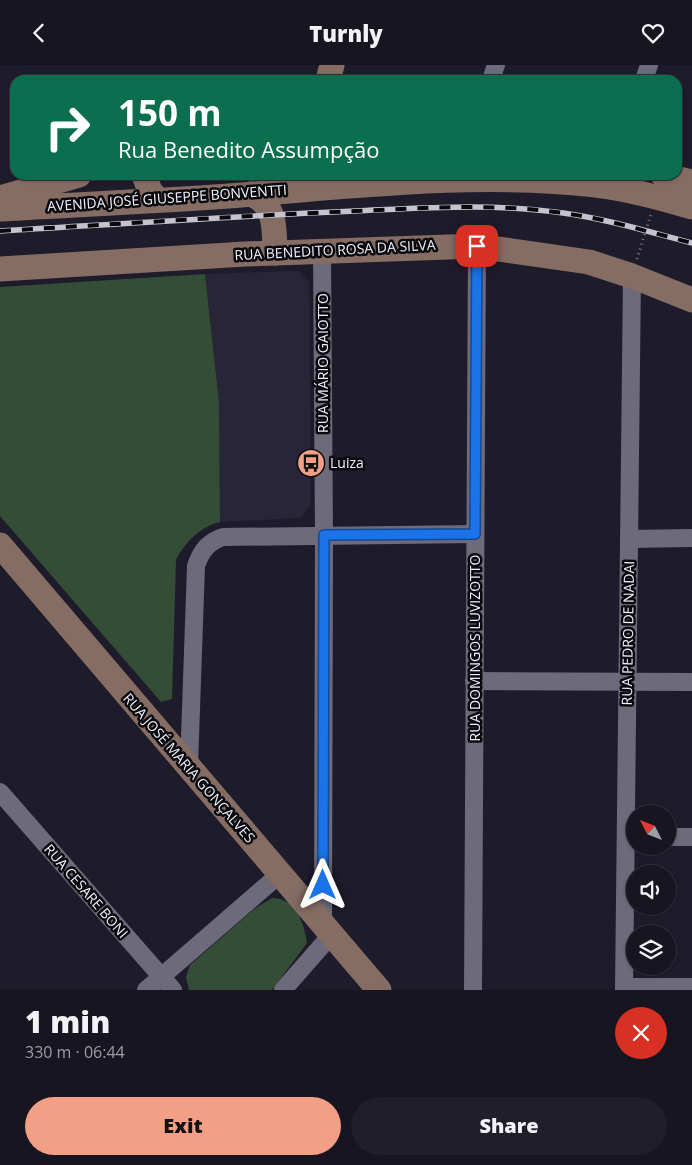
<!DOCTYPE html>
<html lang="en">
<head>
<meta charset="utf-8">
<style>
  :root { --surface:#161520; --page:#1f1e29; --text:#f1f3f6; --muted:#9e9fa5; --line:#35343e; --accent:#f39f85 }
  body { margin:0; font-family:"Open Sans",sans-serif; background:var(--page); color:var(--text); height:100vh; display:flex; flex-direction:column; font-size:19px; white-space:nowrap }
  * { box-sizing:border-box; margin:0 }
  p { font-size:16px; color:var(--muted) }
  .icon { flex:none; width:28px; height:28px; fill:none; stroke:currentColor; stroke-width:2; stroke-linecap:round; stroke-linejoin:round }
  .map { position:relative; height:925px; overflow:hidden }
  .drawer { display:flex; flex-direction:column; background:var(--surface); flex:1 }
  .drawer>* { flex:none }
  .guide { position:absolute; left:10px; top:10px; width:672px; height:105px; border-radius:15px; box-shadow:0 1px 4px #0004,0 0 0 1px var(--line); background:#0b6e4f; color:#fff; overflow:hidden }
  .needle { width:32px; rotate:312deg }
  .fabs { position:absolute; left:626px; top:740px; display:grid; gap:10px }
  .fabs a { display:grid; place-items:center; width:50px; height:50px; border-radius:50%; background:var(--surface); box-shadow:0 1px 4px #0004,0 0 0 1px var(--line); font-size:25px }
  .pin { position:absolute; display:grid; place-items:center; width:42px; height:42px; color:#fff; margin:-21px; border-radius:10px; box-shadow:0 2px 8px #0006 }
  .me { position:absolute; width:55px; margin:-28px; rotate:0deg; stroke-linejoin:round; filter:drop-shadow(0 0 4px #0008) }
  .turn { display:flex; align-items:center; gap:18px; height:105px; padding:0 25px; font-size:22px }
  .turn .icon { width:65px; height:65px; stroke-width:2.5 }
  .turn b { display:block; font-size:35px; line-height:42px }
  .round { display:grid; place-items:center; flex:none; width:52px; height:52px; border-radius:26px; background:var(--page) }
  .head { display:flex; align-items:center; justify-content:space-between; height:85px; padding:0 25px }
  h1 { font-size:30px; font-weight:800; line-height:38px }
  .button { display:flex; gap:10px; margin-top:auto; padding:10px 25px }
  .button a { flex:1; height:58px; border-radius:30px; background:var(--accent); color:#111; font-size:20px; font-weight:800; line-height:58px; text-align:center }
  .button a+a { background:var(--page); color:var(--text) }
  header { display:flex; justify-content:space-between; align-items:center; height:65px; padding:0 25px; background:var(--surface); font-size:22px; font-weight:800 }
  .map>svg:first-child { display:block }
  .built { fill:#282539 }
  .green { fill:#334d37 }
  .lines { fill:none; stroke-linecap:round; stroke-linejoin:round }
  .path { stroke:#787783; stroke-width:3; stroke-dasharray:1 4; stroke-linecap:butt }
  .street { stroke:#6c6a7b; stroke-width:18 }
  .secondary { stroke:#856d64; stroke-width:25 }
  .rail-casing { stroke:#c4c3ce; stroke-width:5.5 }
  .rail { stroke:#08080d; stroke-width:4; stroke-dasharray:11; stroke-linecap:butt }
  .route-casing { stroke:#114b97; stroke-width:12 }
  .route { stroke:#1a73e8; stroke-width:9 }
  .labels { text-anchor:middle; stroke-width:5; stroke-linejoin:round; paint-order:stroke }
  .street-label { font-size:14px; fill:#efeff9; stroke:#08080d }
  .poi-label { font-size:14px; fill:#efeff9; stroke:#08080d; text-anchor:start }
</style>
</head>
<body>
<header><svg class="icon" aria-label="back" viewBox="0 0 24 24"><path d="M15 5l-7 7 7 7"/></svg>Turnly<svg class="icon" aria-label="heart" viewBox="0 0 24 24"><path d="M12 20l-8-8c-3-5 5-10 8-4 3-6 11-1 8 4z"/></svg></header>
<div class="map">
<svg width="692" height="925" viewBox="0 0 692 925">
  <rect width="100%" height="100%" fill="#1e1c2a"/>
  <path class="built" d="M298 206 309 217 311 440 301 453 220 457 219 337 205 209Z"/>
  <g class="green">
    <path d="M205 209 219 337 220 457C200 462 185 477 176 495L172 634 161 637 0 451V222Z"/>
    <path d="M272 833C296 833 304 858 307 878L272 925H189L186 912 190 900 253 845Z"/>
  </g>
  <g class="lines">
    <path class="path" d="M637 194 651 149"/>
    <g class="street">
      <path d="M491 15 496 0"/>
      <path d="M644 15 649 0"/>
      <path d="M322 187 324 470 323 859"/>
      <path d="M629 474 692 473"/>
      <path d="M474 616 692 617"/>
      <path d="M189 701 196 501C201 486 208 477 223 472L475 469"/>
      <path d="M0 727 173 925"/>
      <path d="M668 772H692"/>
      <path d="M624 922H692"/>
      <path d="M146 925 280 809"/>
      <path d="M283 925 332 869"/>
      <path d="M473 925 477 181"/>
      <path d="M624 925 632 211"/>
    </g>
    <g class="secondary">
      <path d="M328 15 332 0"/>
      <path d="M144 110 150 126 157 134"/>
      <path d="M663 110 692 117"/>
      <path d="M251 129C277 140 274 164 275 188"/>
      <path d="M0 133 79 110"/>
      <path d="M0 144C84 139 169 136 253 129 366 120 483 107 596 120 629 124 660 133 692 142"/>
      <path d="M0 204 245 189 477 181 589 197 632 211 692 235"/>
      <path d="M0 480 379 925"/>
    </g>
    <g class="rail-casing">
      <path id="rail" d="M0 166C118 159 237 151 355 146 425 143 494 138 563 148 607 154 649 167 692 178"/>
    </g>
    <use href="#rail" class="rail"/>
  </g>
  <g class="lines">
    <g class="route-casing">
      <path id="route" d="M323 820 324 470 475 469 477 181"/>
    </g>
    <use href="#route" class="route"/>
  </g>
  <defs>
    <g id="bus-disc" transform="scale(1.4375)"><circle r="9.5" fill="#f39f85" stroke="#08080d"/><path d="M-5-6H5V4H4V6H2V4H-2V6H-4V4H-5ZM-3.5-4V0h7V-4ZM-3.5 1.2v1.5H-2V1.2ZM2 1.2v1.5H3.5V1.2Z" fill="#111"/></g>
  </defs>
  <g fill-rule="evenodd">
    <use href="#bus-disc" x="311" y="398"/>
  </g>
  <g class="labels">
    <g class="street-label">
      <text transform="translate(167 133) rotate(-4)" y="5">AVENIDA JOSÉ GIUSEPPE BONVENTTI</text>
      <text transform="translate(335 185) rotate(-3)" y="5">RUA BENEDITO ROSA DA SILVA</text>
      <text transform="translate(323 298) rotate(-90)" y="5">RUA MÁRIO GAIOTTO</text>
      <text transform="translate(628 568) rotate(-89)" y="5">RUA PEDRO DE NADAI</text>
      <text transform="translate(475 583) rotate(-90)" y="5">RUA DOMINGOS LUVIZOTTO</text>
      <text transform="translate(189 703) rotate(49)" y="5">RUA JOSÉ MARIA GONÇALVES</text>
      <text transform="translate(86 826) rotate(49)" y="5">RUA CESARE BONI</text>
    </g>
    <g class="poi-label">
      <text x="330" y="403">Luiza</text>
    </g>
  </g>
</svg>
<div class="fabs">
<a><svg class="needle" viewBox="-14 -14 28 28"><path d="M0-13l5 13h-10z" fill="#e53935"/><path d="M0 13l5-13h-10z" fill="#9e9fa5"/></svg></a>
<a><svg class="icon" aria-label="sound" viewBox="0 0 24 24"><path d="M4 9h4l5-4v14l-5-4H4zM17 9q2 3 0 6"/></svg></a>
<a><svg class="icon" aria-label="layers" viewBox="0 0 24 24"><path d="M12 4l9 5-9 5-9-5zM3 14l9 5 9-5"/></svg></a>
</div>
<div class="pin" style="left:477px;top:181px;background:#d93025"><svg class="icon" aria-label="arrive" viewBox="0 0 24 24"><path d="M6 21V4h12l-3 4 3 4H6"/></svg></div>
<svg class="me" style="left:323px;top:820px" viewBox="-20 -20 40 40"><path d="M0-17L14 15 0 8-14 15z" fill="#1a73e8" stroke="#fff" stroke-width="4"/></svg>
<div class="guide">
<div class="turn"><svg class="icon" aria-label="right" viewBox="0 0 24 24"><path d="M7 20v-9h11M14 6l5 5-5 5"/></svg><div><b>150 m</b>Rua Benedito Assumpção</div></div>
</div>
</div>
<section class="drawer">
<div class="head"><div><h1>1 min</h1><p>330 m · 06:44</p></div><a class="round" style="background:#d93025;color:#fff"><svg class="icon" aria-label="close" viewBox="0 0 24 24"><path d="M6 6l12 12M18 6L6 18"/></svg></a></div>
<div class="button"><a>Exit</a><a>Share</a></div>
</section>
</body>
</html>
